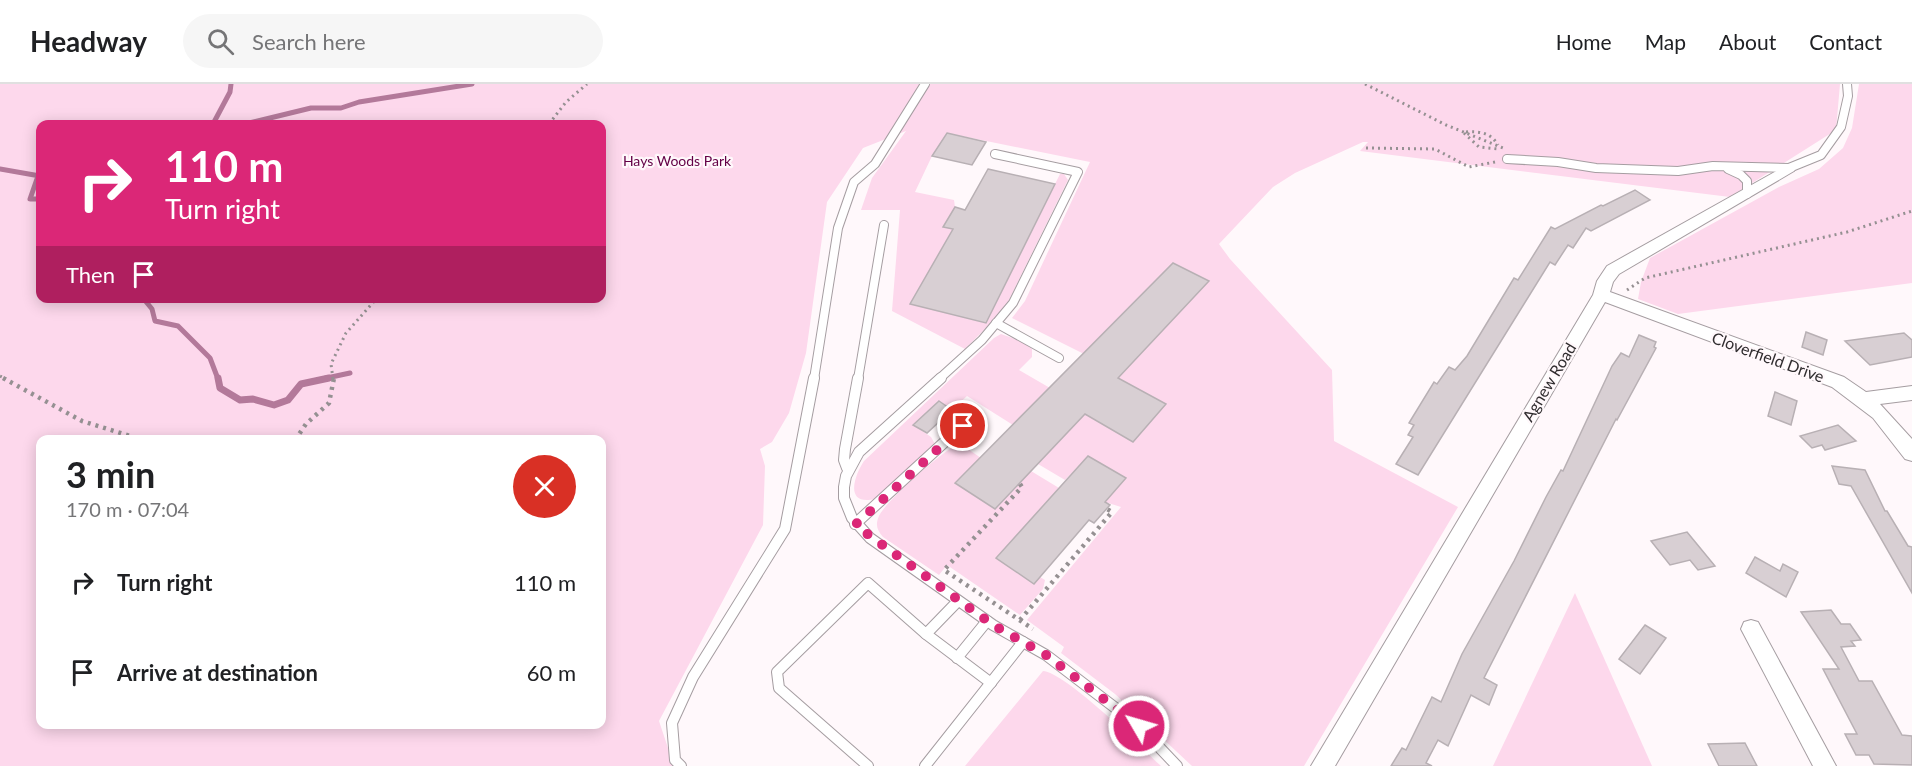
<!DOCTYPE html>
<html lang="en">
<head>
<meta charset="utf-8">
<style>
  :root { --surface:#fff; --page:#f6f6f6; --text:#202124; --muted:#757577; --line:#e0e0e0 }
  body { margin:0; font-family:Lato,sans-serif; background:var(--page); color:var(--text); height:100vh; display:flex; flex-direction:column; font-size:22px; white-space:nowrap }
  * { box-sizing:border-box; margin:0 }
  p { font-size:20px; color:var(--muted) }
  .icon { flex:none; width:33px; height:33px; fill:none; stroke:currentColor; stroke-width:2; stroke-linecap:round; stroke-linejoin:round }
  .map { position:relative; flex:1; overflow:hidden }
  .details { position:absolute; left:36px; top:351px; width:570px; height:294px; display:flex; flex-direction:column; background:var(--surface); border-radius:12px; box-shadow:0 3px 15px #0003 }
  .details>* { flex:none }
  .top-card { position:absolute; left:36px; top:36px; width:570px; height:183px; border-radius:12px; box-shadow:0 3px 15px #0003; background:#db2777; color:#fff; overflow:hidden }
  .pin { position:absolute; display:grid; place-items:center; width:51px; height:51px; color:#fff; margin:-26px; border:3px solid #fff; border-radius:50%; box-shadow:0 2px 6px #0007 }
  .me { position:absolute; width:66px; margin:-33px; rotate:308deg; stroke-linejoin:round; filter:drop-shadow(0 0 4px #0008) }
  .turn { display:flex; align-items:center; gap:21px; height:126px; padding:0 30px; font-size:27px }
  .turn .icon { width:78px; height:78px; stroke-width:2.5 }
  .turn b { display:block; font-size:42px; line-height:51px }
  .then { display:flex; align-items:center; height:57px; padding:0 30px; background:#0003; gap:12px; font-size:22px }
  .round { display:grid; place-items:center; flex:none; width:63px; height:63px; border-radius:32px; background:var(--page) }
  .headline { display:flex; align-items:center; justify-content:space-between; height:102px; padding:0 30px }
  h1 { font-size:36px; font-weight:700; line-height:45px }
  ul { padding:0; list-style:none }
  li { display:flex; align-items:center; gap:18px; height:90px; padding:0 30px }
  li div { flex:1 }
  li b { display:block; font-size:22px }
  li em { font-style:normal }
  header { display:flex; align-items:center; gap:36px; box-sizing:border-box; height:84px; padding:0 30px; background:var(--surface); border-bottom:2px solid var(--line) }
  header strong { font-size:28px }
  nav { display:flex; gap:33px; margin-inline-start:auto; font-size:21px }
  .search { width:420px; height:54px; background:var(--page); display:flex; align-items:center; gap:15px; box-sizing:border-box; padding:0 21px; border-radius:33px; color:var(--muted); font-size:22px }
  .map>svg:first-child { display:block }
  .green { fill:#fdd8ec; fill-rule:evenodd }
  .lines { fill:none; stroke-linecap:round; stroke-linejoin:round }
  .stream-far1 { stroke:#b3799a; stroke-width:5 }
  .stream { stroke:#b3799a; stroke-width:7 }
  .building { fill:#d8cfd3; stroke:#b8b0b4; stroke-width:1.5 }
  .lane-far1-casing { stroke:#a59da1; stroke-width:10 }
  .lane-casing { stroke:#a59da1; stroke-width:12 }
  .street-casing { stroke:#a59da1; stroke-width:2 }
  .path-far1 { stroke:#959092; stroke-width:3; stroke-dasharray:2 4; stroke-linecap:butt }
  .path { stroke:#959092; stroke-width:4.5; stroke-dasharray:3 5; stroke-linecap:butt }
  .lane-far1 { stroke:#fff; stroke-width:8 }
  .lane { stroke:#fff; stroke-width:10 }
  .street { fill:#fff; fill-rule:evenodd }
  .route { stroke:#db2777; stroke-width:10; stroke-dasharray:0 18 }
  .labels { text-anchor:middle; stroke-width:4.5; stroke-linejoin:round; paint-order:stroke }
  .far-park-label { font-size:14px; fill:#630046; stroke:#fff8fb }
  .street-label { font-size:16px; fill:#302d2f; stroke:#fff8fb }
</style>
</head>
<body>
<header>
<strong>Headway</strong>
<div class="search"><svg class="icon" aria-label="search" viewBox="0 0 24 24"><circle cx="10" cy="10" r="6"/><path d="M15 15l6 6"/></svg>Search here</div>
<nav><a>Home</a><a>Map</a><a>About</a><a>Contact</a></nav>
</header>
<div class="map">
<svg width="1912" height="682" viewBox="0 0 1912 682">
  <rect width="100%" height="100%" fill="#fff8fb"/>
  <g class="green">
    <path d="M0 0H1840L1836 46 1730 113 1360 67 1368 58H1363L1295 89 1273 103 1219 160 1230 175 1332 286 1334 357 1458 423 1304 682H1192L1115 610 1061 569 1064 563 1027 536 1121 423 1105 418 1126 394 1088 372 1065 396 1038 380 1088 327 1095 336 1133 358 1166 320 1118 294 1209 197 1173 180 1084 270 1012 234 1025 217 1090 78 947 49 932 72 915 108 954 116 955 123 943 143 953 145 911 220 986 239 1060 90H1064L1068 96 1008 218 991 239 965 265 892 227 900 126H861L872 94 906 47 863 64 827 118 806 269 789 329 772 358 760 365 765 382 763 441 659 637 674 682H0ZM40 40H602V214H40ZM40 356H602V640H40Z"/>
    <path d="M1859 0H1912V199L1678 230 1638 215 1641 198 1650 174 1779 103 1819 85 1843 64 1852 44Z"/>
    <path d="M1001 250 1021 257 1032 265V273L1019 286 1050 304 1013 341 967 312 952 326 938 317 914 341 931 353 935 360 934 363 875 415C844 422 854 392 864 377L994 254Z"/>
    <path d="M956 362 965 363 981 374 956 400 995 425 1031 387 1059 404 996 474 1034 500 1040 493 1045 496 1043 505 1020 531 947 481 939 491 883 453C877 446 875 441 879 432 884 419 943 366 956 362Z"/>
    <path d="M1575 509 1652 682H1493Z"/>
    <path d="M1043 587C1065 588 1142 664 1161 682H965Z"/>
  </g>
  <g class="lines">
    <g class="stream-far1">
      <path d="M213 40 230 8 231 0"/>
      <path d="M245 40 311 24H341L359 18 472 0"/>
      <path d="M0 85 40 92"/>
      <path d="M38 92 30 115H40"/>
      <path d="M143 214 152 225 155 237 178 242 210 274 218 295"/>
      <path d="M322 295 350 289"/>
    </g>
    <path class="stream" d="M218 294 220 304 240 316 253 315 274 321 288 316 301 300 329 294"/>
  </g>
  <g class="building">
    <path d="M947 49 986 58 972 81 932 72Z"/>
    <path d="M988 85 1055 100 986 239 910 220 953 145 943 143 955 123 965 126Z"/>
    <path d="M1635 106 1650 116 1591 147 1586 144 1573 164 1568 161 1555 181 1550 178 1418 391 1396 380 1413 353 1408 351 1414 341 1409 339 1434 298 1437 300 1449 283 1455 286 1467 272 1514 194 1518 196 1551 143 1555 145 1601 121 1603 122Z"/>
    <path d="M1173 179 1209 197 1118 294 1166 320 1133 358 1085 330 995 425 955 399Z"/>
    <path d="M1806 248 1827 256 1823 271 1802 263Z"/>
    <path d="M1904 249 1912 256V273L1870 281 1845 257Z"/>
    <path d="M1639 251 1656 258 1654 263 1656 264 1617 336 1616 335 1484 594 1497 601 1489 621 1471 611 1448 662 1438 656 1426 679 1432 682H1391L1402 664 1406 666 1432 613 1441 618 1462 570 1514 477 1546 413 1561 386 1563 387 1612 282 1621 269 1629 273Z"/>
    <path d="M1775 308 1797 317 1791 341 1768 332Z"/>
    <path d="M939 317 952 326 927 349 913 341Z"/>
    <path d="M1838 341 1856 357 1825 366 1822 361 1812 364 1800 352Z"/>
    <path d="M1088 372 1126 394 1105 418 1110 421 1094 439 1089 436 1034 500 996 474Z"/>
    <path d="M1832 382 1865 386 1885 427H1887L1908 462 1912 463V509L1851 402 1839 400Z"/>
    <path d="M1687 448 1715 482 1698 486 1690 476 1670 481 1651 457Z"/>
    <path d="M1755 473 1780 487 1783 480 1798 488 1786 513 1746 489Z"/>
    <path d="M1831 526 1841 540H1850L1861 556 1851 557 1855 562 1841 563 1859 597H1872L1902 651 1912 652V681L1874 680 1869 671H1856L1845 650H1857L1823 585H1839L1801 528Z"/>
    <path d="M1645 541 1666 554 1640 590 1619 575Z"/>
    <path d="M1745 659 1757 682H1719L1708 660Z"/>
  </g>
  <g class="lines">
    <g class="lane-far1-casing">
      <g id="lane-far1">
        <path d="M1507 75 1558 78 1596 84 1678 87 1713 82 1789 84 1821 71 1841 43 1848 12 1847 0"/>
        <path d="M1728 85 1741 91 1747 97V110"/>
        <path d="M996 239 1059 274"/>
        <path d="M814 295 838 144 854 98 875 80 925 0"/>
        <path d="M858 295 884 141"/>
        <path d="M939 295 982 256 1013 219 1078 88 995 70"/>
      </g>
    </g>
    <g class="lane-casing">
      <g id="lane">
        <path d="M941 294 859 368 846 392 844 403V414L852 434 870 454 993 541 1046 571 1139 642 1177 682"/>
        <path d="M847 384 844 376 845 365 858 294"/>
        <path d="M855 440 962 342"/>
        <path d="M926 550 991 599"/>
        <path d="M957 574 987 537"/>
        <path d="M681 682 675 676 672 639 693 593 785 445 814 294"/>
        <path d="M868 682 779 604 777 588 868 499 926 550 958 517"/>
        <path d="M925 682 1023 558"/>
      </g>
    </g>
    <g class="street-casing">
      <g id="street">
        <path d="M1789 80 1796 84 1794 87 1619 190 1613 198 1610 208 1844 293 1866 308 1912 302V316L1880 320 1912 355V377L1905 375 1873 334 1832 303 1605 218 1335 682H1311L1593 211 1597 197 1607 182Z"/>
        <path d="M1751 536 1758 538 1836 682H1813L1741 545 1744 538Z"/>
      </g>
    </g>
    <g class="path-far1">
      <path d="M1365 0 1446 41 1503 64"/>
      <path d="M549 40 566 18 587 0"/>
      <path d="M1466 48C1480 47 1491 49 1498 61"/>
      <path d="M1464 49 1479 63 1498 65"/>
      <path d="M1366 64 1435 65 1469 83 1495 78"/>
      <path d="M1627 206 1645 194 1847 148 1912 127"/>
      <path d="M0 292 6 295"/>
      <path d="M333 295 331 280 346 249 377 214"/>
    </g>
    <g class="path">
      <path d="M3 294 82 337 143 356"/>
      <path d="M295 356 306 340 329 319 334 294"/>
      <path d="M1020 400 1022 403 944 486 1033 545"/>
      <path d="M1020 536 1112 428 1107 425"/>
    </g>
    <use href="#lane-far1" class="lane-far1"/>
    <use href="#lane" class="lane"/>
    <use href="#street" class="street"/>
  </g>
  <g class="lines">
    <path class="route" d="M963 342 855 441 993 541 1046 571 1139 642"/>
  </g>
  <g class="labels">
    <g class="far-park-label">
      <text x="677" y="82">Hays Woods Park</text>
    </g>
    <g class="street-label">
      <text transform="translate(1768 273) rotate(20)" y="6">Cloverfield Drive</text>
      <text transform="translate(1549 298) rotate(-59)" y="6">Agnew Road</text>
    </g>
  </g>
</svg>
<div class="pin" style="left:963px;top:342px;background:#d93025"><svg class="icon" aria-label="arrive" viewBox="0 0 24 24"><path d="M6 21V4h12l-3 4 3 4H6"/></svg></div>
<svg class="me" style="left:1139px;top:642px" viewBox="-20 -20 40 40"><circle r="17" fill="#db2777" stroke="#fff" stroke-width="3"/><path d="M0-11L8 9 0 5-8 9z" fill="#fff"/></svg>
<div class="top-card">
<div class="turn"><svg class="icon" aria-label="right" viewBox="0 0 24 24"><path d="M7 20v-9h11M14 6l5 5-5 5"/></svg><div><b>110 m</b>Turn right</div></div>
<div class="then">Then<svg class="icon" aria-label="arrive" viewBox="0 0 24 24"><path d="M6 21V4h12l-3 4 3 4H6"/></svg></div>
</div>
<section class="details">
<div class="headline"><div><h1>3 min</h1><p>170 m · 07:04</p></div><a class="round" style="background:#d93025;color:#fff"><svg class="icon" aria-label="close" viewBox="0 0 24 24"><path d="M6 6l12 12M18 6L6 18"/></svg></a></div>
<ul>
<li><svg class="icon" aria-label="right" viewBox="0 0 24 24"><path d="M7 20v-9h11M14 6l5 5-5 5"/></svg><div><b>Turn right</b></div><em>110 m</em></li>
<li><svg class="icon" aria-label="arrive" viewBox="0 0 24 24"><path d="M6 21V4h12l-3 4 3 4H6"/></svg><div><b>Arrive at destination</b></div><em>60 m</em></li>
</ul>
</section>
</div>
</body>
</html>
